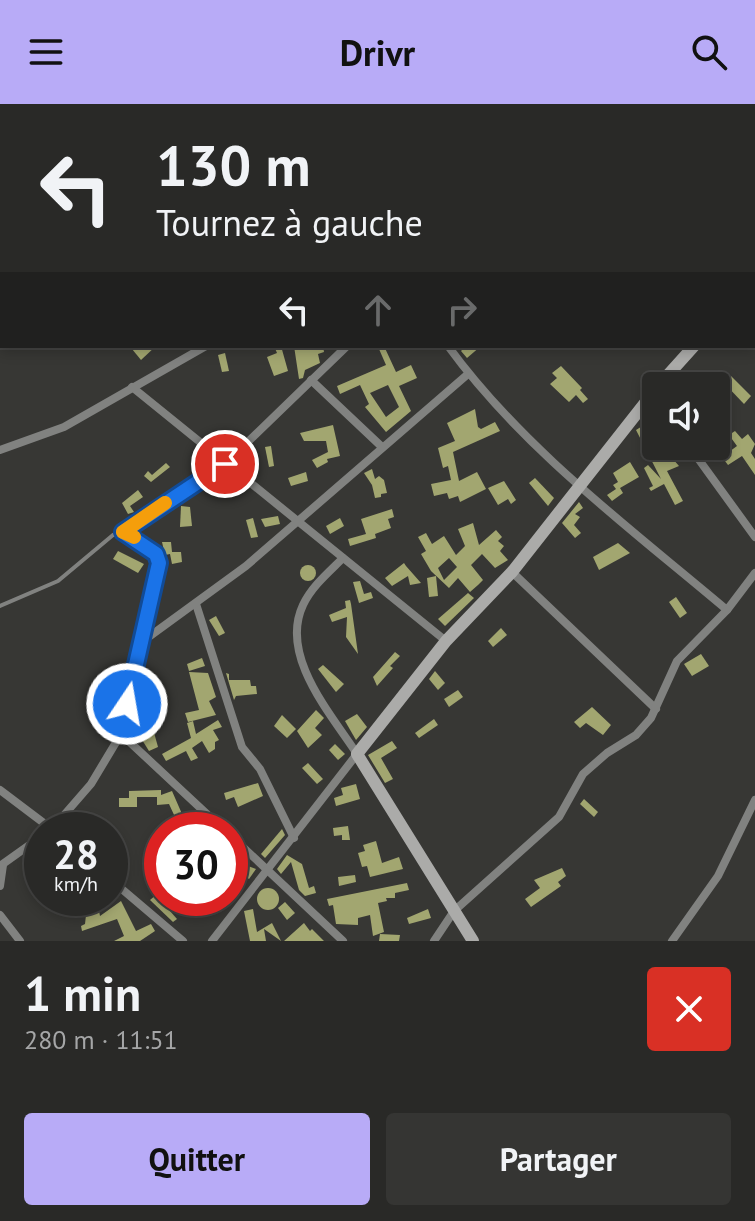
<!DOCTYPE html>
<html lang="fr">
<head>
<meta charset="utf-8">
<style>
  :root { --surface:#292927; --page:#353533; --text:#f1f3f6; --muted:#a5a6a7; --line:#454544; --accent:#b8abf7 }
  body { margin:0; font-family:"PT Sans",sans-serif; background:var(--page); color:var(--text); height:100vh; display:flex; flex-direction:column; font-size:30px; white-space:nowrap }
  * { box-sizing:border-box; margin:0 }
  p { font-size:26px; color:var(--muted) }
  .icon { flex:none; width:44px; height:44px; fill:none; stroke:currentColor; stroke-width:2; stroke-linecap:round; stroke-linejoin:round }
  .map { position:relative; height:837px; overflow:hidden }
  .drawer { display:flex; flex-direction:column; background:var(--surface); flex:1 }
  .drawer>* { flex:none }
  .banner { position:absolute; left:0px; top:0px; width:756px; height:244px; box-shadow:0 4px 12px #0003,0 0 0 2px var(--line); background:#292927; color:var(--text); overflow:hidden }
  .tools { position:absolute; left:642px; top:268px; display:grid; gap:16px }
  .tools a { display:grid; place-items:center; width:88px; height:88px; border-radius:8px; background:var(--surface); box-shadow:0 4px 12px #0003,0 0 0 2px var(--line); font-size:40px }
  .speed { position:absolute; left:24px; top:708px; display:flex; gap:16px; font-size:40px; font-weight:700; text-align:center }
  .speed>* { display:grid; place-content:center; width:104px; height:104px; border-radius:50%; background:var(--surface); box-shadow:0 4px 12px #0003,0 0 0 2px var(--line); line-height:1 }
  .speed small { font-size:20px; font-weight:400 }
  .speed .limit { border:12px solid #d22; background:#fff; color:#111 }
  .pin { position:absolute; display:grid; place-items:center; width:68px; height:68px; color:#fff; margin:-34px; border:4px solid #fff; border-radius:50%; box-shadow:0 2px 8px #0007 }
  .me { position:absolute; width:88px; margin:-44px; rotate:12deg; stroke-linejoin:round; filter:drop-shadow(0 0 6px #0008) }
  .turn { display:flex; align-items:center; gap:28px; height:168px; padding:0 24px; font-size:36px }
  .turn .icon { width:104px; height:104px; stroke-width:2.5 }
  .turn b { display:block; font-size:56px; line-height:68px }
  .lanes { display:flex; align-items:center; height:76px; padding:0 24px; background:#0003; justify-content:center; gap:40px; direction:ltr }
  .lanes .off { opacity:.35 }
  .round { display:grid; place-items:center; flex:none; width:84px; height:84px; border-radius:8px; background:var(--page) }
  .summary { display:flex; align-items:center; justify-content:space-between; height:136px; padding:0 24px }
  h1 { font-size:48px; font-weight:800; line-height:60px }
  .primary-button { display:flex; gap:16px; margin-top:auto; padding:16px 24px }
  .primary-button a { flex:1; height:92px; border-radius:8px; background:var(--accent); color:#111; font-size:32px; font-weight:800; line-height:92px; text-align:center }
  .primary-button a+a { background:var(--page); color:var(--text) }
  header { display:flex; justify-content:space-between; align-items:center; height:104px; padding:0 24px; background:var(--accent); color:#111; font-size:36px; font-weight:800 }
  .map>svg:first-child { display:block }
  .building { fill:#a2a670; fill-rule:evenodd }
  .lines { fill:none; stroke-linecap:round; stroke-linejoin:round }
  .lane { stroke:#818280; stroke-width:4 }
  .street { stroke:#818280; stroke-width:8 }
  .secondary { stroke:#ababa9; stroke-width:12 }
  .primary { stroke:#cbccc8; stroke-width:14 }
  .route-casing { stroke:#114b97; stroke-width:20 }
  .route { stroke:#1a73e8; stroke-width:14 }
  .slow { stroke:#f59e0b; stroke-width:14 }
</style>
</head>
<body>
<header><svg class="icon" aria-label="menu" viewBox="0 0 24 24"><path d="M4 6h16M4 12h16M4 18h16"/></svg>Drivr<svg class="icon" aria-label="search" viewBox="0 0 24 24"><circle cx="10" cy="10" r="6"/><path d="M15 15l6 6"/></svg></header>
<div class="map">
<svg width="755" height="837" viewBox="0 0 755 837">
  <rect width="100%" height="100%" fill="#373734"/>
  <g class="building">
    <path d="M135 242H156L141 256 132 245Z"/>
    <path d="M274 242H281L288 267 274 272 267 253 277 249Z"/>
    <path d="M294 242H323L324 248 318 250 320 259 305 266 303 274 299 275Z"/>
    <path d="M384 242 396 268 411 261 417 274 399 282 411 307 386 328 365 303 369 300 360 281 340 290 337 282 386 261 379 245ZM388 281 399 303 386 313 370 289Z"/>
    <path d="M466 242H481L467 254 461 247Z"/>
    <path d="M225 249 229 267 222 268 218 251Z"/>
    <path d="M561 262 582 284 580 286 588 295 583 299 576 291 569 298 550 280 557 274 552 269Z"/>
    <path d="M731 272 751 292 744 300 724 279Z"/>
    <path d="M475 305 478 323 481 325 495 318 500 327 453 348 459 377 477 368 486 385 460 398 458 392 449 395 447 389 434 392 431 380 451 376 448 362 443 364 438 344 455 337 447 319Z"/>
    <path d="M333 321 340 352 327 355 328 358 317 364 312 356 328 348 326 337H304L300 329Z"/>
    <path d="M644 321 647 328 656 322V356L666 347 679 362 667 367 683 397 675 401 664 380 651 387 649 384 653 382 644 364 648 361 661 375 636 326Z"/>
    <path d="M735 327 742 335 748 330 755 340 751 349 755 355V371L742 352 728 361 722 353 737 342 729 331Z"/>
    <path d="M271 342 274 362 269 363 265 343Z"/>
    <path d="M630 358 639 373 620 384 623 389 612 397 607 391 616 385 613 381 618 378 613 369Z"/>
    <path d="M166 359 170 363 151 378 144 372 148 367 152 371Z"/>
    <path d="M372 365 375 375 379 372 384 376 387 389 381 390V393L375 394 372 381 364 369Z"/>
    <path d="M306 368 308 377 291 382 288 374Z"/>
    <path d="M535 374 554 394 548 402 529 379Z"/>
    <path d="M504 377 516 396 511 400 508 395 498 401 488 384Z"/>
    <path d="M138 386 143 393 130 402 134 408 128 410 122 399Z"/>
    <path d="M579 398 583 404 575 410 580 413 574 421 581 429 575 434 562 419Z"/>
    <path d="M181 402 190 403 192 422 180 423Z"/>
    <path d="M392 405 394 413 388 415 391 424 375 430 376 434 350 442 348 435 366 430 361 415Z"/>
    <path d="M278 412 280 420 265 423 261 415Z"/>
    <path d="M253 414 258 433 251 434 246 416Z"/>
    <path d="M340 414 344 422 330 430 326 422Z"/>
    <path d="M473 419 479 441 496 426 502 433 498 437 504 442 500 447 508 456 495 464 482 450 471 461 483 476 478 481 470 488 458 474 449 484 431 467 421 450 426 447 418 433 426 429 432 440 444 432 456 451 465 442 458 425ZM449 454 457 463 444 476 438 464Z"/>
    <path d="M162 438H171L172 448H181L182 458 172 460 170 450 165 451Z"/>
    <path d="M618 439 630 449 599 466 593 453Z"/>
    <path d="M118 447 144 460 138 469 113 455Z"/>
    <path d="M404 459 406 462 421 479 410 481 408 472 392 482 385 474Z"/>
    <circle cx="308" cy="469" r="8"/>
    <path d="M436 472 438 492 429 493 427 474Z"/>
    <path d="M360 477 364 490 371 488 373 494 359 499 353 478Z"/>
    <path d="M468 489 474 494 445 522 438 515Z"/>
    <path d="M676 493 687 509 680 514 669 498Z"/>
    <path d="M350 496 351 500 358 550 346 533 347 513 332 518 329 511 346 504 345 497Z"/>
    <path d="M216 512 225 529 219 532 209 516Z"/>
    <path d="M501 524 507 531 493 543 488 537Z"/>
    <path d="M395 548 400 552 390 562 393 564 377 582 373 573Z"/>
    <path d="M701 550 709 562 692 572 684 560Z"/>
    <path d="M202 554 205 562 189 567 187 560Z"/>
    <path d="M323 561 344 580 336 588 318 565Z"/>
    <path d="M435 567 445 579 438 586 429 575Z"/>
    <path d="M189 568 208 569 216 593 209 597 216 611 188 618 185 609 199 606Z"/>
    <path d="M226 569 229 570V576H250L251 582H256L257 590 236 592 234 596Z"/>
    <path d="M458 586 463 593 449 603 444 595Z"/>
    <path d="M592 603 611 621 603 631 586 619 580 624 574 618Z"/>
    <path d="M316 606 324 614 315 624 322 631 308 644 297 627Z"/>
    <path d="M357 610 367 623 356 636 345 617Z"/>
    <path d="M282 611 296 625 287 634 274 622Z"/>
    <path d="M434 615 438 621 419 634 415 629Z"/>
    <path d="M218 616 222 623 213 626 219 636 215 638V645L209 649 202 637 192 644 198 654 191 657 186 647 166 657 162 650 191 634 187 619 193 617 196 630Z"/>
    <path d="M153 625 158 643 149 647 139 631Z"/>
    <path d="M392 637 397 644 381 654 393 675 385 679 368 651Z"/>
    <path d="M335 640 345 650 338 656 329 646Z"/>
    <path d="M308 659 323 675 317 680 302 664Z"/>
    <path d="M258 679 263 692 238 703 234 693 226 696 224 689Z"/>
    <path d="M356 680 360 695 336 702 334 694 343 691 341 684Z"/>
    <path d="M161 686V691L172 687 189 726H181L169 700 157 701V693H137V703H119V694H129V687Z"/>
    <path d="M584 695 598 708 594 713 580 700Z"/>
    <path d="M348 722 350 736H342V731L334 732 333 724Z"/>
    <path d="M282 725 285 731 265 754 261 750Z"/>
    <path d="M376 737 382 759 399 753 403 765 370 773 367 762 362 763 358 749 365 747 363 741Z"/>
    <path d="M162 750V760L146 764 144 754Z"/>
    <path d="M287 751 302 760 309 784 314 782 316 789 305 792 299 786 291 758 281 770 277 765Z"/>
    <path d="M240 759 256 765 249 775 236 765Z"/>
    <path d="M562 764 566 772 558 778 561 782 531 803 525 795 540 784 534 776Z"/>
    <path d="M355 771 356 778 339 782 338 773Z"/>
    <path d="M407 779 409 786 395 789V794H386L387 797 378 799 384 828 373 832 370 811 358 814V821L336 820 333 801 329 802 327 795Z"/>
    <circle cx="268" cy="795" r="11"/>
    <path d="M156 791 177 815 173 818 150 796Z"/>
    <path d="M171 794H183L185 798 196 794H222V802H213V796L178 810Z"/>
    <path d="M121 797 136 827 151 820 155 827 140 837H114L124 832 117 815 82 827 81 822 85 820 86 811 99 807 100 812Z"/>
    <path d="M285 798 295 809 287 816 278 804Z"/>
    <path d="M253 805 257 828 272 819 281 837 264 825 266 837H250L244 807Z"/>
    <path d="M428 805 431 814 409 820 407 814Z"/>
    <path d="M304 819 310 827 312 825 324 837H284Z"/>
    <path d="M380 830 400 831 399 837H379Z"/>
  </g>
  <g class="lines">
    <path class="lane" d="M0 502 58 477 113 431 123 428"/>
    <g class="street">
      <path d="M298 0 300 2"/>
      <path d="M451 0 453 2"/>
      <path d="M130 2 132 0"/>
      <path d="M448 242C523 345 630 424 727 506"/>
      <path d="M311 276 382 343"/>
      <path d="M132 283 446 537"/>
      <path d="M689 342 755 433"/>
      <path d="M0 346 64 323 206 242"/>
      <path d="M512 468 656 605"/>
      <path d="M196 500 242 643 260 665 294 734"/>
      <path d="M139 540 246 462 468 270"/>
      <path d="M121 630 224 726"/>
      <path d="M0 686 53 726"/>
      <path d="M51 726 91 680 121 630 159 459 156 450 123 428 225 360 347 242"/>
      <path d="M230 731 343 837"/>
      <path d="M0 762 42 732"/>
      <path d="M110 775 183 837"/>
      <path d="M0 782 3 761"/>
      <path d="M0 811 20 837"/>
      <path d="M212 837 357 650C331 610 279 552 303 501 312 482 329 468 343 454"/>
      <path d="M434 837 454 807 559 713 583 670 607 649 636 631 651 614 677 557 727 506 755 469"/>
      <path d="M672 837 718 772 755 696"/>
    </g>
    <g class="secondary">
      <path d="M755 0V1"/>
      <path d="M754 174 755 173"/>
      <path d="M658 282 694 242"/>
      <path d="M473 837 357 650 446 537 512 468 656 285"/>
    </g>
    <g class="primary">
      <path d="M90 0 92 2"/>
      <path d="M678 2 681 0"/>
    </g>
  </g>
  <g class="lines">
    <g class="route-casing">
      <path id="route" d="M127 600 159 459 156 450 123 428 225 360"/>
    </g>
    <use href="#route" class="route"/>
    <path class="slow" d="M134 433 123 428 165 399"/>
  </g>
</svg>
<div class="tools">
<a><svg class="icon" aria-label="sound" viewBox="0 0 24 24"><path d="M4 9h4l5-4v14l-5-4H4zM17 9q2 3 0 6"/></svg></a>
</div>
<div class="speed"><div>28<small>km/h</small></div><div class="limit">30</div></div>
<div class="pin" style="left:225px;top:360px;background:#d93025"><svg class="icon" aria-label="arrive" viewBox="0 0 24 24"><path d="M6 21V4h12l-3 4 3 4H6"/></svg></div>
<svg class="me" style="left:127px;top:600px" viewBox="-20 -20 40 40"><circle r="17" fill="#1a73e8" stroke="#fff" stroke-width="3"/><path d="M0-11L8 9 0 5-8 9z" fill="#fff"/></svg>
<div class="banner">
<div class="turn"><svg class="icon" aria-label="left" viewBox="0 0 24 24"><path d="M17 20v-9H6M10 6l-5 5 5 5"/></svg><div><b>130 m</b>Tournez à gauche</div></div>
<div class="lanes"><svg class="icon" aria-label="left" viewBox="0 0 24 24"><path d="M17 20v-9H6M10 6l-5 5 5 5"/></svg><svg class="icon off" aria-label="ahead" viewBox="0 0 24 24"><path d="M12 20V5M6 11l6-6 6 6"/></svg><svg class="icon off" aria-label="right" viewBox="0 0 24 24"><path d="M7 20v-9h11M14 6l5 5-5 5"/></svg></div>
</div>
</div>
<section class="drawer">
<div class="summary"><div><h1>1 min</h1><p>280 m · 11:51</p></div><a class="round" style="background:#d93025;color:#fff"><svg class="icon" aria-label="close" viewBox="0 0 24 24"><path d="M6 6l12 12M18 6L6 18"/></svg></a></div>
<div class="primary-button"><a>Quitter</a><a>Partager</a></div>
</section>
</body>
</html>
